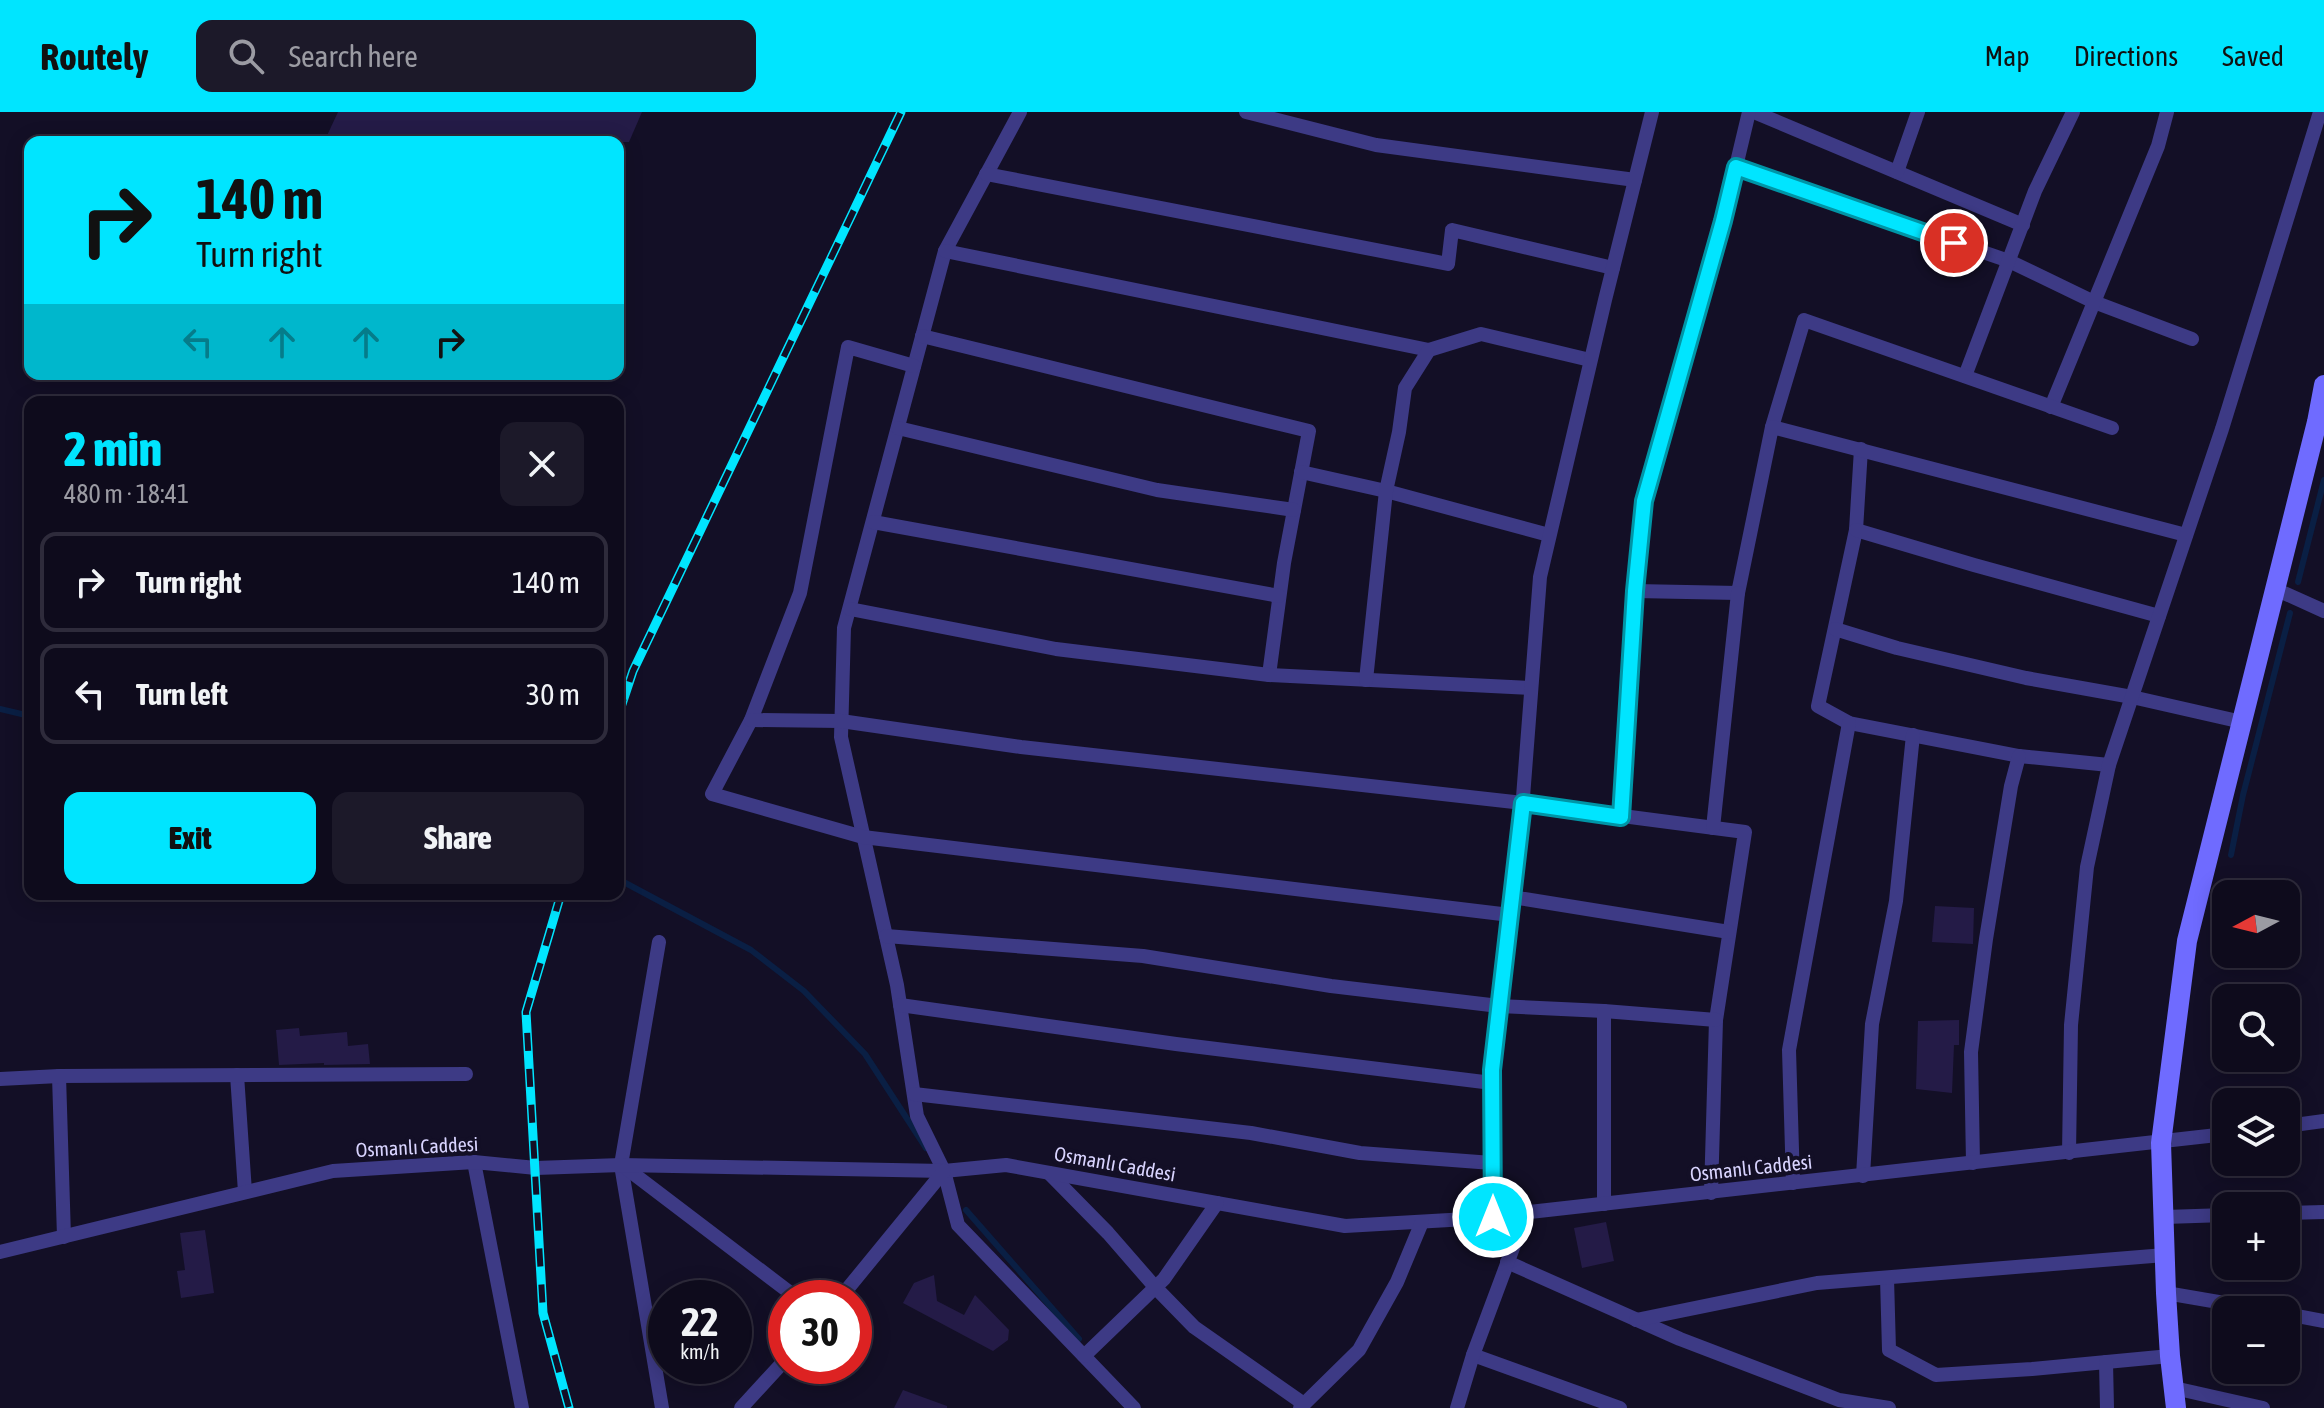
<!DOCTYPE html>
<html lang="en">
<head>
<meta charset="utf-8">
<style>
  :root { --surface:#0e0b1c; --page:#1c1929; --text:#f1f3f6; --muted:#9b9ba3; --line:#2e2b3b; --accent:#00e5ff }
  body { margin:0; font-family:"Asap Condensed",sans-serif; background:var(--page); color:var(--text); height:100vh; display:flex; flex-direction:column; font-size:30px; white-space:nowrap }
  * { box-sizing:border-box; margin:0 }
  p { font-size:26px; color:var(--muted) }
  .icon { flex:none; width:44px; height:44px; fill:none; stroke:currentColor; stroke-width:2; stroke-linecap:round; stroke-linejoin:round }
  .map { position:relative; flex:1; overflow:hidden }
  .sheet { position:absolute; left:24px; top:284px; width:600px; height:504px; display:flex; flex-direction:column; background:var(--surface); border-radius:16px; box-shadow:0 4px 20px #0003,0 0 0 2px var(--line) }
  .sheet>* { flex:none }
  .banner { position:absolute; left:24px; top:24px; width:600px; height:244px; border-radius:16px; box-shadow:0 4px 20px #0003,0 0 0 2px var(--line); background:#00e5ff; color:#111; overflow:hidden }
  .needle { width:52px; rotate:263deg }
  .tools { position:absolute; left:2212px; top:768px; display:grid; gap:16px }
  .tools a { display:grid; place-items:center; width:88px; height:88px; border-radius:16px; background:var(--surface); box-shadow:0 4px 20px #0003,0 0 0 2px var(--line); font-size:40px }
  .speed { position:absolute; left:648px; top:1168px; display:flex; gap:16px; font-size:40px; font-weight:700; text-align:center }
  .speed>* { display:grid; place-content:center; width:104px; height:104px; border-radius:50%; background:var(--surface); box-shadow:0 4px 20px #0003,0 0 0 2px var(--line); line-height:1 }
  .speed small { font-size:20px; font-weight:400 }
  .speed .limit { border:12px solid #d22; background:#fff; color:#111 }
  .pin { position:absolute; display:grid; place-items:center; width:68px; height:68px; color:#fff; margin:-34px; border:4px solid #fff; border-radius:50%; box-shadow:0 2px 8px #0007 }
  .me { position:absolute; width:88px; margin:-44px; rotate:0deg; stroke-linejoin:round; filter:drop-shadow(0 0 6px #0008) }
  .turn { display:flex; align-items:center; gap:28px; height:168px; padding:0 40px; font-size:36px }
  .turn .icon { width:104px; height:104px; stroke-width:2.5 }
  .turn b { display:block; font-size:56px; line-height:68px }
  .lanes { display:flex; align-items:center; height:76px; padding:0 40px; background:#0003; justify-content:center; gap:40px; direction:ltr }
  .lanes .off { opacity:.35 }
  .round { display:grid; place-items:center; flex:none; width:84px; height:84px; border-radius:16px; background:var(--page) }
  .summary { display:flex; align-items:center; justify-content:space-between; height:136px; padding:0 40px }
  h1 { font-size:48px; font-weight:800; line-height:60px; color:var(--accent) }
  .button { display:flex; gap:16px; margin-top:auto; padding:16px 40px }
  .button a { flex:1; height:92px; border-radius:16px; background:var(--accent); color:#111; font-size:32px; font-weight:800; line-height:92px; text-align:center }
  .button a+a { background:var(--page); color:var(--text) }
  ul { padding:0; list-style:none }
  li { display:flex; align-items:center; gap:24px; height:100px; margin:0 16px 12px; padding:0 24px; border:4px solid var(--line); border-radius:16px }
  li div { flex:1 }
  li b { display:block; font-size:30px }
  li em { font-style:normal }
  header { display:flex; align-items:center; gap:48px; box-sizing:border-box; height:112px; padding:0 40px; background:var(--accent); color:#111 }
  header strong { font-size:38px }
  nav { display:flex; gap:44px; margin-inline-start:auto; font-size:28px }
  .search { width:560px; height:72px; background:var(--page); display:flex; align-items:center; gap:20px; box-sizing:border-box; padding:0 28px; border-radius:16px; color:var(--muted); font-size:30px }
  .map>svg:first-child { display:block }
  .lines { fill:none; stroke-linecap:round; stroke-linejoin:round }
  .stream { stroke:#0a1f44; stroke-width:6 }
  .building { fill:#241b47 }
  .street { stroke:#3d3a85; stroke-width:14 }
  .secondary { stroke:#6f6bff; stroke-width:20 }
  .rail-casing { stroke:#00e5ff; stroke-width:9 }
  .rail { stroke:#130f26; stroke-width:6; stroke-dasharray:18; stroke-linecap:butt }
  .route-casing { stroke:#0095a6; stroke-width:20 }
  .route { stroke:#00e5ff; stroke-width:14 }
  .labels { text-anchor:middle; stroke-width:8; stroke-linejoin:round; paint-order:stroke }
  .street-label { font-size:20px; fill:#d9d4ff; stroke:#130f26 }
</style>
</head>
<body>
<header>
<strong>Routely</strong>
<div class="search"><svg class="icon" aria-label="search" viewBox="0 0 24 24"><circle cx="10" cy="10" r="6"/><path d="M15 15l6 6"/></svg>Search here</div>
<nav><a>Map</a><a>Directions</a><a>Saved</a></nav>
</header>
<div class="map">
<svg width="2324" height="1296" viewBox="0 0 2324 1296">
  <rect width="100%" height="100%" fill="#130f26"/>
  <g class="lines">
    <g class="stream">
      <path d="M2298 470 2324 368"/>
      <path d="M0 597 30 604"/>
      <path d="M2231 743 2243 683 2290 501"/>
      <path d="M618 767 751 838 804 879 865 942 926 1036"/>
      <path d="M966 1098 1079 1227"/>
    </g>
  </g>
  <g class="building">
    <path d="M338 0H642L629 30H324Z"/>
    <path d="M1935 794 1974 796 1973 832 1932 830Z"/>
    <path d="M1959 908V933H1954L1952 981 1916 977 1918 909Z"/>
    <path d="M299 916 300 924 347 920 348 934 368 932 370 952 324 953V951L279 953 276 918Z"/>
    <path d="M1606 1110 1614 1149 1582 1156 1574 1116Z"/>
    <path d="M205 1118 214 1181 181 1186 177 1159 185 1158 180 1121Z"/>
    <path d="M934 1163 937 1189 964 1203 975 1183 1009 1218 1008 1228 993 1239 903 1191 914 1171Z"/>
    <path d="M903 1278 947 1294V1296H894Z"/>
  </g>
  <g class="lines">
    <g class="street">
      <path d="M1020 0 945 139 844 516 841 625 897 873 917 1004 944 1059 958 1113 1134 1296"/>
      <path d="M1246 0 1376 33 1635 68"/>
      <path d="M1754 0 2023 113"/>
      <path d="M1736 55 2009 149 2094 190 2192 227"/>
      <path d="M1897 60 1918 0"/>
      <path d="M986 62 1448 152 1452 118 1613 156"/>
      <path d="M945 139 1429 238"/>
      <path d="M922 224 1309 319 1284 451 1269 563"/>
      <path d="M914 254 848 235 800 481 751 608 712 682 863 725 1510 803"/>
      <path d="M1965 264 2035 79 2073 0"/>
      <path d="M2051 295 2158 34 2167 0"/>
      <path d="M1772 315 1804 208 2112 316"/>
      <path d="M898 316 1157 378 1294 398"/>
      <path d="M1861 337 1856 418 1818 594 1849 611 2019 644 2109 653"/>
      <path d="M1301 360 1386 379 1549 423"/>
      <path d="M873 410 1279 484"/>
      <path d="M1856 418 1974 453 2159 504"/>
      <path d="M2275 477 2324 499"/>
      <path d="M1635 479 1738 481 1772 315 2186 423"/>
      <path d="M850 497 1056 537 1269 563 1531 576"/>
      <path d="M1835 517 1897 536 2026 566 2132 585 2242 610"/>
      <path d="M1366 568 1386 379 1399 320 1405 276 1429 238 1481 222 1590 248"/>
      <path d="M751 608 841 609 1021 635 1523 691 1745 720 1716 908 1711 1081"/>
      <path d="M1621 705 1635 479 1644 389 1723 109 1749 0"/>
      <path d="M1713 716 1738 481"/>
      <path d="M1512 785 1729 820"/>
      <path d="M886 824 1143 844 1331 874 1499 894 1604 899 1716 908"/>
      <path d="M659 830 621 1053 662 1296"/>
      <path d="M900 893 1176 932 1492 971"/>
      <path d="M237 963 245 1080"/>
      <path d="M59 964 64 1125"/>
      <path d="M0 967 59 964 466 962"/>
      <path d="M914 982 1251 1021 1360 1041 1492 1051"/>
      <path d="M2286 1014 2324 1009"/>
      <path d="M2069 1041 2071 913 2087 755 2109 653 2222 317 2320 0"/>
      <path d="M474 1050 522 1296"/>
      <path d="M1973 1051 1971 940 1986 827 2011 674 2019 644"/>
      <path d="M622 1053 797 1186"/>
      <path d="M1049 1061 1108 1121 1155 1175 1194 1215 1304 1292"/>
      <path d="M1863 1064 1872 912 1896 789 1913 623"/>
      <path d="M1793 1071 1789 938 1849 611"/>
      <path d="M1604 1092V899"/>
      <path d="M2286 1101 2324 1100"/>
      <path d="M1493 1105 1492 958 1521 711 1540 465 1605 188 1652 0"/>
      <path d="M2165 1105 2226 1103"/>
      <path d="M0 1140 333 1059 474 1050 536 1056 621 1053 944 1059 1006 1053 1345 1114 1467 1107 2226 1022"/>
      <path d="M1507 1150 1680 1227 1839 1288 1889 1296"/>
      <path d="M1887 1166 1889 1238 1936 1263 2032 1257 2170 1244"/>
      <path d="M2166 1181 2265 1198"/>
      <path d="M840 1186 944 1059"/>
      <path d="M2286 1202 2324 1209"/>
      <path d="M1636 1208 1817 1171 2165 1143"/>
      <path d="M1473 1243 1620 1296"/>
      <path d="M1084 1244 1164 1167 1217 1091"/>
      <path d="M2106 1250 2107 1296"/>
      <path d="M2174 1276 2263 1296"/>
      <path d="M741 1296 786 1247"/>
      <path d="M1300 1296 1359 1238 1397 1170 1422 1110"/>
      <path d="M1457 1296 1473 1243 1526 1101"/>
    </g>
    <path class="secondary" d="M2176 1296 2170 1244 2166 1181 2161 1031 2187 829 2317 310 2324 273"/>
    <g class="rail-casing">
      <g id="rail">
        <path d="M618 604 633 559 901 0"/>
        <path d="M561 782 526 900 543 1201 569 1296"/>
      </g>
    </g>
    <use href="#rail" class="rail"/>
  </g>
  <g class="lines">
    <g class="route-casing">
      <path id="route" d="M1493 1105 1492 958 1523 691 1621 705 1635 479 1644 389 1723 109 1736 55 1954 131"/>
    </g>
    <use href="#route" class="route"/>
  </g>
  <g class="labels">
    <g class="street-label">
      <text transform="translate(417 1035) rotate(-3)" y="7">Osmanlı Caddesi</text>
      <text transform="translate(1115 1052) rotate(10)" y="7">Osmanlı Caddesi</text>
      <text transform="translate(1751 1056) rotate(-6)" y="7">Osmanlı Caddesi</text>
    </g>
  </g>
</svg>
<div class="tools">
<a><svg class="needle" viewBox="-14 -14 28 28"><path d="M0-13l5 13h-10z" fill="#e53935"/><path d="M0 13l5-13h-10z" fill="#9b9ba3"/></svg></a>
<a><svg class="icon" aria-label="search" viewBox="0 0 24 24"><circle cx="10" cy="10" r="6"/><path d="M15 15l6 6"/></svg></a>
<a><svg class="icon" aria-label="layers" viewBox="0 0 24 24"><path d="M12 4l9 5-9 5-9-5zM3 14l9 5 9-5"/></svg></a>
<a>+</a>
<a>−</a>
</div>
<div class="speed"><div>22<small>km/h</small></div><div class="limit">30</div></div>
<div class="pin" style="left:1954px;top:131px;background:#d93025"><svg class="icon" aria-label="arrive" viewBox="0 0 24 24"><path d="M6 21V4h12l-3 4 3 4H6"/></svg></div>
<svg class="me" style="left:1493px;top:1105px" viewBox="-20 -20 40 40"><circle r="17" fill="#00e5ff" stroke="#fff" stroke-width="3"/><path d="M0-11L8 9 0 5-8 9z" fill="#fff"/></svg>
<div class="banner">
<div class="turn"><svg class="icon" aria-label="right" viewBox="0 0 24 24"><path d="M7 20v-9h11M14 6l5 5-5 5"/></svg><div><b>140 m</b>Turn right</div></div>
<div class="lanes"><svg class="icon off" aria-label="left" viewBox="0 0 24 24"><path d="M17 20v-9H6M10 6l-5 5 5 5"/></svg><svg class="icon off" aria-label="ahead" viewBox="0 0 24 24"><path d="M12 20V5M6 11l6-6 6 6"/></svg><svg class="icon off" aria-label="ahead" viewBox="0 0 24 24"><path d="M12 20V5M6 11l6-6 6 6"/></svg><svg class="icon" aria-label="right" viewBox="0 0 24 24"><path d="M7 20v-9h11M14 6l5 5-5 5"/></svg></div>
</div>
<section class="sheet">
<div class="summary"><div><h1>2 min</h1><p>480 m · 18:41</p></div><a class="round"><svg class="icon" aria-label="close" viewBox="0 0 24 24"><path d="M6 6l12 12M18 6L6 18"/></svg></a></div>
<ul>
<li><svg class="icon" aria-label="right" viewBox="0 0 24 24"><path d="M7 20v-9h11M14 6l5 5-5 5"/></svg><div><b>Turn right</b></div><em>140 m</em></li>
<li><svg class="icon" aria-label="left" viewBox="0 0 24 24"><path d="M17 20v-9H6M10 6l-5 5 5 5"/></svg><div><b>Turn left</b></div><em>30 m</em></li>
</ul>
<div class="button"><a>Exit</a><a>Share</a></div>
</section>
</div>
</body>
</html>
